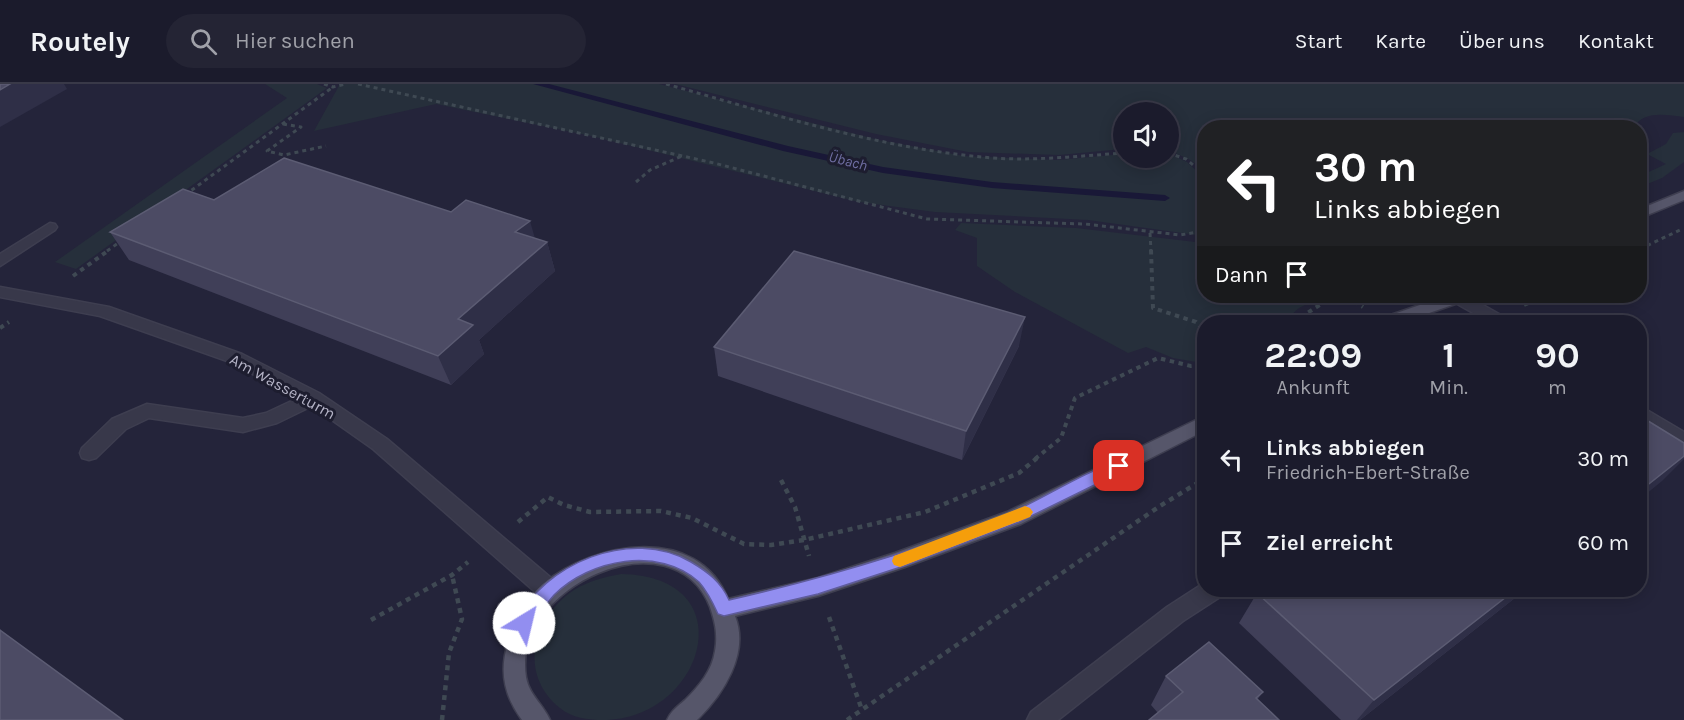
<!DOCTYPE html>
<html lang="de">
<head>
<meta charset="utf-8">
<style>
  :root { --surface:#1b1b2c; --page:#242434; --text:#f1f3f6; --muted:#a0a1a9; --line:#393948 }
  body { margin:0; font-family:Karla,sans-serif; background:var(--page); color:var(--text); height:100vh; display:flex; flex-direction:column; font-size:22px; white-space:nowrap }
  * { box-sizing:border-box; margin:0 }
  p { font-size:20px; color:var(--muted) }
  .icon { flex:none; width:33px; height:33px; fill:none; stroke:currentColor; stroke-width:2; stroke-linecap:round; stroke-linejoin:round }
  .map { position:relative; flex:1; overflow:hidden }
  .drawer { position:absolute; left:1197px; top:231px; width:450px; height:282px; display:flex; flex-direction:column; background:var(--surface); border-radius:24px; box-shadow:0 3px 15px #0003,0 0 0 2px var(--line) }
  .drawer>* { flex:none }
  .hud { position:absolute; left:1197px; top:36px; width:450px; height:183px; border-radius:24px; box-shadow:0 3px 15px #0003,0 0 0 2px var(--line); background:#202124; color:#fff; overflow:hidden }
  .controls { position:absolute; left:1113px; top:18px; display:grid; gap:12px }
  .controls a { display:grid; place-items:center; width:66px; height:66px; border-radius:50%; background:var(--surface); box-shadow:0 3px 15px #0003,0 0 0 2px var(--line); font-size:30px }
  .pin { position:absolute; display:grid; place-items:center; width:51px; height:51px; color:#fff; margin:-26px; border-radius:12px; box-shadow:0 3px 9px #0006 }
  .me { position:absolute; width:66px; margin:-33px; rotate:36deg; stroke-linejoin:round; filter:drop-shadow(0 0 4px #0008) }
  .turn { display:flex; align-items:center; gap:21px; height:126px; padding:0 18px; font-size:27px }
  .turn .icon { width:78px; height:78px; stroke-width:2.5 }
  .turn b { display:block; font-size:42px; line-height:51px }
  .then { display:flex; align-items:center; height:57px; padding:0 18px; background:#0003; gap:12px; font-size:22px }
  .eta { display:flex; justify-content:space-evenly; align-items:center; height:102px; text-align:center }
  .eta b { font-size:36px; font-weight:700; line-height:42px }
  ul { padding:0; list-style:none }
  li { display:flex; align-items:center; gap:18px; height:84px; padding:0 18px }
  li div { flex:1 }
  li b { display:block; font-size:22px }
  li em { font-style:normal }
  header { display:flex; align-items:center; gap:36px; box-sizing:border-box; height:84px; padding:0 30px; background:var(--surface); border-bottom:2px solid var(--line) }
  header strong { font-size:28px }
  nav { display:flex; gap:33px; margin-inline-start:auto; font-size:21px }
  .search { width:420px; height:54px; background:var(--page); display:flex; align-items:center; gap:15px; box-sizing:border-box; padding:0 21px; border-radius:33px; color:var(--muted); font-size:22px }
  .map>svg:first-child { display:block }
  .green { fill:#262f3b }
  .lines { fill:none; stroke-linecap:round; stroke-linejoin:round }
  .stream { fill:#191837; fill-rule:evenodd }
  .minor-casing { stroke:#3e3e50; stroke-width:3 }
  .major-casing { stroke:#3e3e50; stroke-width:3 }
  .path-far2 { stroke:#3f4953; stroke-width:3; stroke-dasharray:4 4; stroke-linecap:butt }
  .path-far1 { stroke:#3f4953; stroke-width:4; stroke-dasharray:4.5 4.5; stroke-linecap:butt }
  .path { stroke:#3f4953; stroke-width:4.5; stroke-dasharray:5 5; stroke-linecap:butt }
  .minor { fill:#38384a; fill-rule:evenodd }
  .major { fill:#56566a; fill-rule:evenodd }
  .wall { fill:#403f58 }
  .shaded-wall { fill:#2f2f47 }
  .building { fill:#4c4b64; stroke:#5c5c73; stroke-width:1.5 }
  .route { fill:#928ef0; stroke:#5f5c9c; stroke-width:1.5 }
  .slow { fill:#f59e0b }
  .labels { text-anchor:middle; stroke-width:6; stroke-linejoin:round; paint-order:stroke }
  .far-water-label { font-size:15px; font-style:italic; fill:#6f6ea2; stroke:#1d1d2f }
  .street-label { font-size:16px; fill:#b4b3c6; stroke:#1d1d2f }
</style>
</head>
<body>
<header>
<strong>Routely</strong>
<div class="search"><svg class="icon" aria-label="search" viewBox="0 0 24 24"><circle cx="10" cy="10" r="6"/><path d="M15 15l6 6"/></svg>Hier suchen</div>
<nav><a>Start</a><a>Karte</a><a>Über uns</a><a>Kontakt</a></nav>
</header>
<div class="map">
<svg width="1684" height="636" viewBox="0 0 1684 636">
  <rect width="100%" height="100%" fill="#24243a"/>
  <g class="green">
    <path d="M265 0H317L327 4 76 185 55 178 287 14Z"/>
    <path d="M340 0H659L879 56 964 72 1058 76 1123 70 1124 74H1168L1170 70 1187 78 1204 94V152L1088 136 935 128 859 118 591 52 436 20 314 47Z"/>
    <path d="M675 0H1684V33C1667 31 1642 26 1634 44H1204V86L1190 76 1169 66 1168 28H1124L1123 65 1059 71 968 68 876 50Z"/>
    <path d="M1684 48V78L1662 94 1640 103V92L1666 80 1647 70 1666 60 1673 49Z"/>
    <path d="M961 139 1076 144 1204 159V212H1323L1299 224 1283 238H1204V277L1202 279 1173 274 1146 263 1128 269 1015 208 977 182V154L955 146Z"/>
    <path d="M621 490C747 492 705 636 603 636 588 636 572 634 560 624 518 590 532 534 574 506 589 497 604 493 621 490Z"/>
  </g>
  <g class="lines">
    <path class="stream" d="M533 0H549L788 62 883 83 992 98 1165 111 1170 114 1165 117 992 104 883 89 783 67Z"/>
    <g class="minor-casing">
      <g id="minor">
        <path d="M50 139 55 140 57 143 55 146 0 182V170Z"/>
        <path d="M0 203 109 223 242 270 319 309 387 355 557 499 560 506 557 513 549 515 541 513 373 365 312 322 277 339 243 348 149 334 126 345 96 374 89 376 82 374 80 369 82 364 112 335 147 320 243 334 266 329 298 314 230 278 100 232 0 213Z"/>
        <path d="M1451 212H1467L1506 234 1508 238H1489L1452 217Z"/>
        <path d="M1640 322 1684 348V364L1640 338Z"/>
        <path d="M1204 499V506H1222L1220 513 1183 537 1058 636H1027L1031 628 1167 523Z"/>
      </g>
    </g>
    <g class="major-casing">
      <g id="major">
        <path d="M1684 107V116L1640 134V125Z"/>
        <path d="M1446 212H1469L1467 216 1403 238H1380L1382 234Z"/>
        <path d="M1204 332V347L1021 440 905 483 818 512 735 532C750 569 723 611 697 636H667C671 627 677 623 685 616 699 602 712 587 715 567 718 550 715 538 710 523 673 429 511 503 526 593 529 611 543 620 550 636H522C504 612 499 587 508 559 515 537 525 515 543 500 594 458 697 439 728 515L818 494 895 469 1007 428Z"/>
      </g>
    </g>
    <g class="path-far2">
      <path d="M324 0 333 3 345 0"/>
      <path d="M358 0 714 79 927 135 1085 140 1180 151 1204 147"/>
      <path d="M666 0C769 29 875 63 982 73 1029 78 1077 72 1124 69"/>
      <path d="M283 40 301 43 267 67 284 71 326 62"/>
      <path d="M1168 69 1186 75 1204 90"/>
      <path d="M636 98 650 86 682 72"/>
      <path d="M185 111 333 3"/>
      <path d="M1150 149 1151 167"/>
      <path d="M1640 165 1682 145"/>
      <path d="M107 167 121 157"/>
    </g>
    <g class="path-far1">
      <path d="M1151 166 1153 224 1196 238 1204 247"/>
      <path d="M73 192 109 166"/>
      <path d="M1347 212 1363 223"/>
      <path d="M1524 221 1544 212"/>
      <path d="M1293 238 1334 212"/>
      <path d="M0 244 9 238"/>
      <path d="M1035 375 1061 354 1075 314 1158 274 1191 282 1204 281"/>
    </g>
    <g class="path">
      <path d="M781 396 795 423 809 472"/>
      <path d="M518 438 548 413 564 421 590 428 661 427 692 434 744 460 771 461 804 456 925 428 1019 389 1037 374"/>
      <path d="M829 533 862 626"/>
      <path d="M371 536 452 491 468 478"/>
      <path d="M442 636 449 569 462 535 452 491"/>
      <path d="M847 636 1160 422 1204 395"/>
    </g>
    <use href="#minor" class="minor"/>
    <use href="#major" class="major"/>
  </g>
  <g class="wall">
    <path d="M214 116 535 155 547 158 555 187 479 256 484 270 451 301 129 176 110 148Z"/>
    <path d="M1019 262 962 376 718 292 714 263Z"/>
    <path d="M1262 506H1525L1360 636H1341L1239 539 1257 509Z"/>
    <path d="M1166 592 1263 608 1257 616 1158 629 1151 621Z"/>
  </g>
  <g class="shaded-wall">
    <path d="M10 0H64L67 5 0 43V6Z"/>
    <path d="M530 137 538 165 515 148Z"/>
    <path d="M547 158 555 187 479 256 484 270 451 301 438 272 458 235Z"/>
    <path d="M1025 233 1019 262 962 376 966 347Z"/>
    <path d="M1684 372V375L1662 397 1640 415V407Z"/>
    <path d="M1515 506H1525L1360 636H1357L1374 616Z"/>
  </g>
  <g class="building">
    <path d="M0 0H10L0 6Z"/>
    <path d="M284 74 451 128 466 116 530 137 515 148 547 158 458 235 473 241 438 272 110 148 183 105 214 116Z"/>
    <path d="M794 167 1025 233 966 347 714 263Z"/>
    <path d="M1640 332 1684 359V372L1640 407Z"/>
    <path d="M1262 506H1515L1374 616 1257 509Z"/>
    <path d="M0 546 123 636H0Z"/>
    <path d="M1209 558 1263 608 1256 614 1279 636H1149L1183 608 1166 592Z"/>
  </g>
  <path class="route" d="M1119 377 1125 378 1127 382 1125 386 1019 438 904 482 818 510 724 532 718 530C713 519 707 507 699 498 659 462 590 475 554 511 545 521 538 534 530 545L524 547 518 545 515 539C544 479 631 443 691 478 708 488 721 498 729 516 824 494 918 467 1008 430 1045 414 1081 389 1119 377Z"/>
  <path class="slow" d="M1025 422 1030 424 1033 428 1030 433 900 483 894 481 892 477 894 472Z"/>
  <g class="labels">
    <g class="far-water-label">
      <text transform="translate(848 77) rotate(14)" y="5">Übach</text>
    </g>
    <g class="street-label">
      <text transform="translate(283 302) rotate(29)" y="6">Am Wasserturm</text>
    </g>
  </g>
</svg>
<div class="controls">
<a><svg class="icon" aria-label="sound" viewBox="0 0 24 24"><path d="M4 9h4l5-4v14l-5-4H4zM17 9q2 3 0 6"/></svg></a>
</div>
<div class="pin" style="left:1119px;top:382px;background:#d93025"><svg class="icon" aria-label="arrive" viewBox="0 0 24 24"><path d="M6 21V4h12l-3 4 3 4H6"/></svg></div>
<svg class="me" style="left:524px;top:539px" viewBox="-20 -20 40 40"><circle r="19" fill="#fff"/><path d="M0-13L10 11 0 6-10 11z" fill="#928ef0"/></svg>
<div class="hud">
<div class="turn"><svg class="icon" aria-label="left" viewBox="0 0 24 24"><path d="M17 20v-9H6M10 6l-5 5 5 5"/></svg><div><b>30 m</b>Links abbiegen</div></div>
<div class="then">Dann<svg class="icon" aria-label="arrive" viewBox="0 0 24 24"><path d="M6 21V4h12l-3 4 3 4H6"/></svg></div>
</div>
<section class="drawer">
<div class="eta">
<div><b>22:09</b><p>Ankunft</p></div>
<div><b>1</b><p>Min.</p></div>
<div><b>90</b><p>m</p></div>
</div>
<ul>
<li><svg class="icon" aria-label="left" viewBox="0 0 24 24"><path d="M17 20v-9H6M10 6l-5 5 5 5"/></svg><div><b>Links abbiegen</b><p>Friedrich-Ebert-Straße</p></div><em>30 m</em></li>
<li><svg class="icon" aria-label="arrive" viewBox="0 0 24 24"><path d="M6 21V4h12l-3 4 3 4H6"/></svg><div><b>Ziel erreicht</b></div><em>60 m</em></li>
</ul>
</section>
</div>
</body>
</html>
